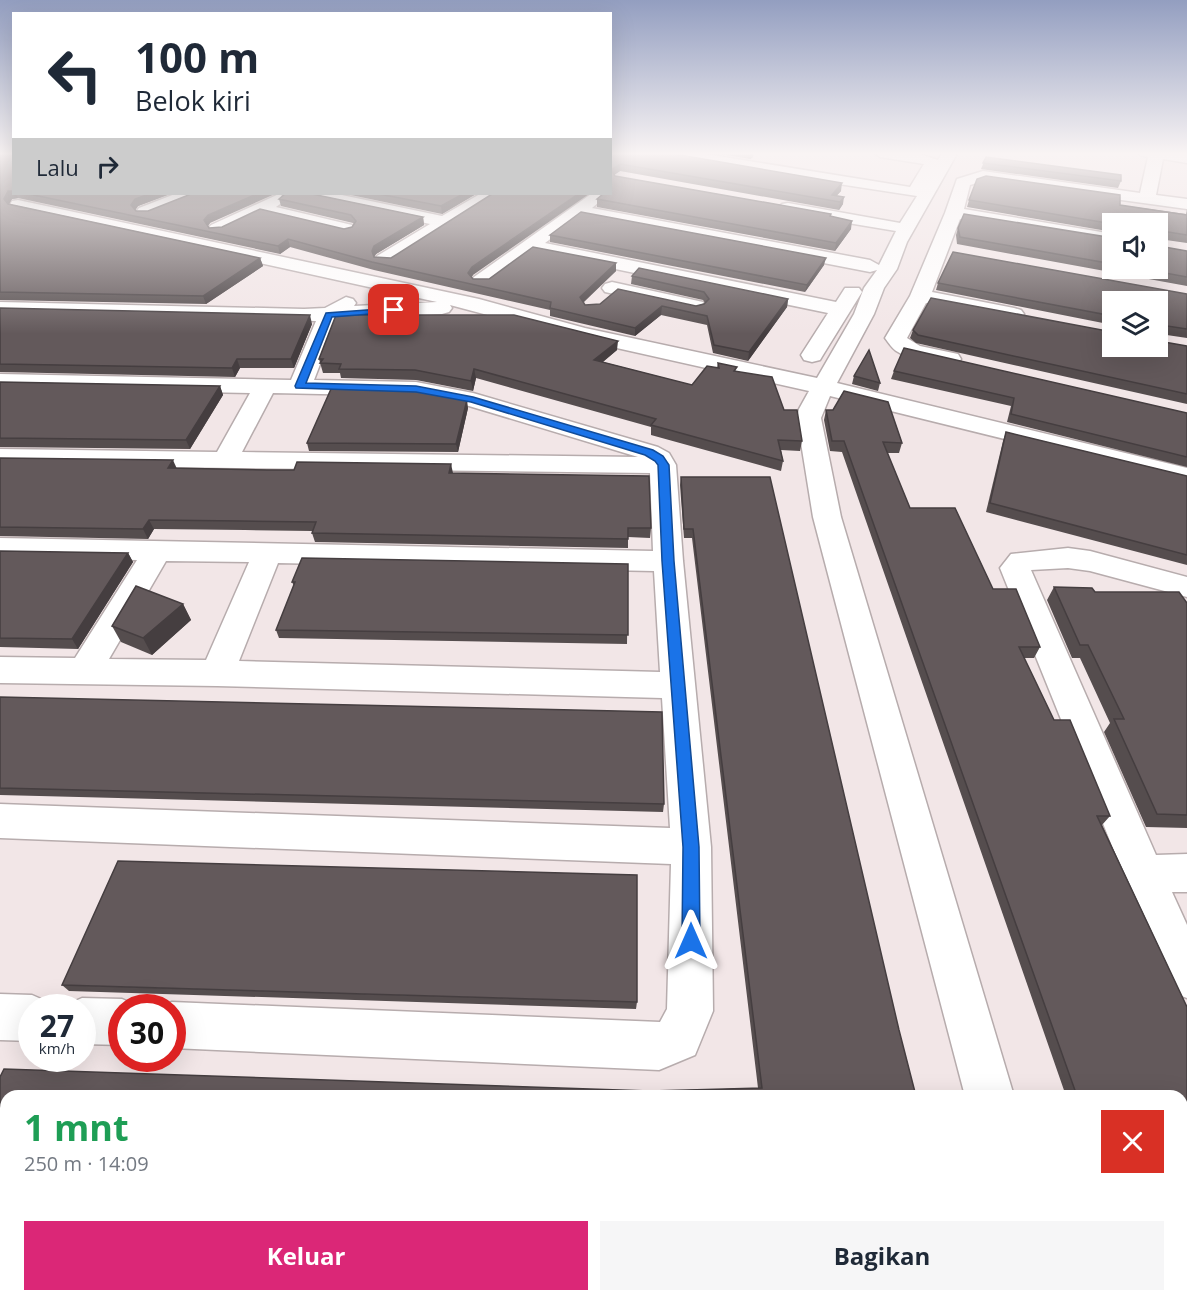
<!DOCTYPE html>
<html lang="id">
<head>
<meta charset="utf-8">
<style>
  :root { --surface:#fff; --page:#f6f6f7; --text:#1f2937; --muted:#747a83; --accent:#db2777 }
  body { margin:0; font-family:"Open Sans",sans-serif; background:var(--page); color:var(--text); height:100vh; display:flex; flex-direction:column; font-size:22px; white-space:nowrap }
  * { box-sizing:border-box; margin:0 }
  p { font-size:20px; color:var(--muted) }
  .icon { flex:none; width:33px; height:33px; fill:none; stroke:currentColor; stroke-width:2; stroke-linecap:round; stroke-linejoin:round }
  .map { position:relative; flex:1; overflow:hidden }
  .drawer { position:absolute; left:0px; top:1090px; width:1188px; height:212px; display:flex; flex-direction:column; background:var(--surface); border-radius:18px 18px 0 0; box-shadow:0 6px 24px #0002 }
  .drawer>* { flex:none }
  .hud { position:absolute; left:12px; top:12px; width:600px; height:183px; border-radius:0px; box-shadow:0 6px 24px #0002; background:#fff; color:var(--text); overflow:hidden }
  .buttons { position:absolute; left:1102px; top:213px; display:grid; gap:12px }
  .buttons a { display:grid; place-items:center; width:66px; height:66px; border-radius:0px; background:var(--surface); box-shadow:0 6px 24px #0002; font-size:30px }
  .speed { position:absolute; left:18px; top:994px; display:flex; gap:12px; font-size:30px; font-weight:700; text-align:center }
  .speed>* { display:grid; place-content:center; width:78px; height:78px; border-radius:50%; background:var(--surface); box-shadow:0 6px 24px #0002; line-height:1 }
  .speed small { font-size:15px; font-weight:400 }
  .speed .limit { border:9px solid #d22; background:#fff; color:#111 }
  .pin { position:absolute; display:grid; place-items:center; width:51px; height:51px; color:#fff; margin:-26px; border-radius:12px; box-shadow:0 3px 9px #0006 }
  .me { position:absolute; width:66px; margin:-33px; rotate:0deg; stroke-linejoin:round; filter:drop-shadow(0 0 4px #0008) }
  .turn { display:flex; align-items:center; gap:21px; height:126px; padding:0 24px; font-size:27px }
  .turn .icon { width:78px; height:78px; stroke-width:2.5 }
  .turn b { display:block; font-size:42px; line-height:51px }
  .then { display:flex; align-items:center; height:57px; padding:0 24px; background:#0003; gap:12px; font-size:22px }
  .round { display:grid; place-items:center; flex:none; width:63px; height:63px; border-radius:0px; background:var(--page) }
  .headline { display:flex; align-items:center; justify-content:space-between; height:102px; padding:0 24px }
  h1 { font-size:36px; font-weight:700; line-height:45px; color:#1e9e55 }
  .primary-button { display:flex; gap:12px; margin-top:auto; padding:12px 24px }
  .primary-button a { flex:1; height:69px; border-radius:0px; background:var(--accent); color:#fff; font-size:24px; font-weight:700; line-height:69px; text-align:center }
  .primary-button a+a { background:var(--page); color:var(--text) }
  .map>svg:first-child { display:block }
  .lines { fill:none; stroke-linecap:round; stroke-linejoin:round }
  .minor-casing { stroke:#b7acad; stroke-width:3 }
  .minor { fill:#fff; fill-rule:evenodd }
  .wall { fill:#554d4e }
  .shaded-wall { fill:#453e40 }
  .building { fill:#63595b; stroke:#453e40; stroke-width:1.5 }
  .route { fill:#1a73e8; stroke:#114b97; stroke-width:1.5 }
</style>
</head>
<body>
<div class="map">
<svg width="1187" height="1301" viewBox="0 0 1187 1301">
  <rect width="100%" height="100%" fill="#f2e6e7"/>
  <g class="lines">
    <g class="minor-casing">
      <g id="minor">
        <path d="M656 152H693L910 187 924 164 880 157 873 152H913L938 160 943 152H958L907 242 897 269 884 288 874 314 837 383 1187 468V484L830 396 821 418 841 517 1014 1096H965L813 517 797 418 799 409 809 391 581 340 450 305 452 308 449 312 442 314 337 320 314 380 416 382 473 393 658 447 669 453 676 465 683 561 711 847 713 1011 695 1055 659 1070 172 1048V1008H157L172 1002 660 1022 667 1009 671 864 0 838V804L670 828 662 698 217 686 0 683V657L75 658 137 560 0 558V538L653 551 650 473 0 465V449L217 452 250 393 0 388V374L291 380 316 321 0 314V302L304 309 325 308 346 297 353 299 356 303 354 306 437 302 18 210 12 209 10 205 12 201 18 200 479 299 585 328 817 378 854 314 864 288 877 270 870 272 581 216 545 243 836 302 845 288H859L862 292 823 355 820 360 812 362 804 360 801 355 828 313 533 252 488 285H474L471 281 474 277 591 194H605L606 196 592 208 870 260 879 265 896 231 782 212 779 208 782 204 788 203 900 223 917 196 663 157ZM273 393 416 396 469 406 638 457 242 452ZM166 561 249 562 206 660 109 659ZM278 563 654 571 660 672 239 661Z"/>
        <path d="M1138 152 1187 153V163L1163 159 1156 195 1187 199V209L984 181 970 185 964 209 1113 234V244L960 219 932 292 1014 308 1021 310 1024 314 1021 318 1014 320 926 303 907 338 920 346 958 354 961 359 958 364C942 368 912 361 898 352 892 349 889 343 885 338L910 296 945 213 957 179 983 171 1140 193 1148 157 1140 155Z"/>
        <path d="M175 194H196L194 198 151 216H139L136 212 139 208Z"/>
        <path d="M279 194 287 199 276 207 352 225 355 229 352 233 346 234 262 214 223 233H211L208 229 211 225Z"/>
        <path d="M309 194H337L442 216 480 194H499L391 264H377L375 260 377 256 430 224 311 198Z"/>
        <path d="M612 282 703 302 706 306 703 310 696 312 605 292 602 288 605 284Z"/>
        <path d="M1068 548 1090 551 1187 577V597L1090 571 1068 568 1031 570 1156 855 1187 854V892H1172L1187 925V998L1171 992 1000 568 1011 554Z"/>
        <path d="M0 994 32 995 48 1002 51 1008H32V1041L0 1040Z"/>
        <path d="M82 998 122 999 138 1006 139 1008H122V1045L82 1044V1008H64L66 1005Z"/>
        <path d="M1019 1296H1075L1076 1301H1020Z"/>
      </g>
    </g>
    <use href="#minor" class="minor"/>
  </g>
  <g class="wall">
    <path d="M0 152 14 194H170L138 206 135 210 136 211 210 223 208 226 209 228 344 229 352 227 354 224 353 223 281 206 279 199 283 195 281 194H312L423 217 424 225 376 254 374 257 473 275 471 277 473 279H489L616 263V271L583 303 585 305 696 306 705 303 703 300 631 284 632 276 788 299 787 307 748 361 713 353 707 325 661 315 635 336 550 316V310L374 270 290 247 280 254 18 198 12 199 9 204 260 258 263 266 206 304 0 300Z"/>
    <path d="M610 152 841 191 836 196 843 204 839 210 620 171 614 175 615 176 831 214V217L851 229 835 251 597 207V199L610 194Z"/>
    <path d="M708 152H754L753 157 750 159Z"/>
    <path d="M986 157 1121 181 1118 188 981 169Z"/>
    <path d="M346 194H476L442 214Z"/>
    <path d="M969 200 1120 205 1186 214 1187 209V243L1159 239V246L1187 251V286L957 244 956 235 958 228 1113 238V268H1158V224H1113V232L967 207Z"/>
    <path d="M550 235 824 265 805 292 550 242Z"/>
    <path d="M938 283 1187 294V338L1160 334 1158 340V302H1113V325L936 290Z"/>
    <path d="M0 308 312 324 294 368H240L235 377 0 372Z"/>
    <path d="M913 330 1113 346H1187V404L916 343 910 338Z"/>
    <path d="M617 350 603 362 692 385 717 368 718 363 736 371 784 410 802 441 800 451 781 450 783 461 781 471 651 435V427L476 378 473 391 416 380 341 378 340 373H323L319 359Z"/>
    <path d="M894 371 1187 413V467L1007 422 1011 406 891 379Z"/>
    <path d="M854 376 880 383 878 391 852 384Z"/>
    <path d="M0 382 220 386 223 395 190 449 0 447Z"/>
    <path d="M844 391 888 402 902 443 899 453H887L910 508H955L993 589H1016L1040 647 1034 658H1024L1054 720H1070L1110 816 1102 825 1187 1007V1301H1109L1108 1296H1182V1096H1066L842 452 830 451 824 420 826 410H833Z"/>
    <path d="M468 408 458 452 309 451 307 443Z"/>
    <path d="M1006 432 1187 476V565L986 512 1003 441Z"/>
    <path d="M0 458 177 468 453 473 651 528 650 538 628 537V548L315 542 312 533V531L245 530 154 529 148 539 0 536Z"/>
    <path d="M681 477 899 1030 916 1096H6V1253H0V1077L650 1091 758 1088 692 538H684L680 485Z"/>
    <path d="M0 551 128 553 133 562 78 649 0 647Z"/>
    <path d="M628 564 627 644 279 638 276 630 294 586 292 582Z"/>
    <path d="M1054 587 1187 603V828L1146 827 1104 732 1110 723 1080 658H1072L1047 600Z"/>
    <path d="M183 604 191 620 152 655 121 642 112 626Z"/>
    <path d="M0 697 664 804 663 812 0 795Z"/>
    <path d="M62 985 637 1002 636 1009 69 991Z"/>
  </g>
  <g class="shaded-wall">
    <path d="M751 152H754L753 157 750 159Z"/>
    <path d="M620 164V171L611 177V170Z"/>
    <path d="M842 183 841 191 832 201V195Z"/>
    <path d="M8 191H14V194H16L18 198 12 199 8 206 4 199Z"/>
    <path d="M149 194H170L138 206 134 212 131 205 135 199Z"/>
    <path d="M257 194H275L210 223 206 228 204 220 208 215Z"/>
    <path d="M463 194H476L442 214 441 206Z"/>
    <path d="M578 194H589L473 275 469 281 468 273 472 267Z"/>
    <path d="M844 197 843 204 839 210 840 202Z"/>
    <path d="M423 217 424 225 376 254 373 259 372 251 374 246Z"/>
    <path d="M852 221 851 229 835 251 836 243Z"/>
    <path d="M288 239 290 247 280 254 278 246Z"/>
    <path d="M260 258 263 266 206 304 203 296Z"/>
    <path d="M826 258 824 265 805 292 807 285Z"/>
    <path d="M616 263V271L580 305V297Z"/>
    <path d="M788 299 787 307 748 361 749 352Z"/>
    <path d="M662 306 661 315 635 336V328Z"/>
    <path d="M310 315 312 324 294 368 291 359Z"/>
    <path d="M618 341 617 350 594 369V360Z"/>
    <path d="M237 359 240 368 235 377 232 368Z"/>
    <path d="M474 369 476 378 473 391 471 381Z"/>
    <path d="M220 386 223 395 190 449 186 440Z"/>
    <path d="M467 400 468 408 458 452 456 444Z"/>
    <path d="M173 460 177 469 168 468Z"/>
    <path d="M451 464 453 473H449Z"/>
    <path d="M149 520 154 529 148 539 143 529Z"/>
    <path d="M128 553 133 562 78 649 72 639Z"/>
    <path d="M183 604 191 620 152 655 143 638Z"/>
  </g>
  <g class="building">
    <path d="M0 152H14V191H8L4 199 8 204 260 258 203 296 0 292Z"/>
    <path d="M610 152H663L842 183 832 195 844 197 840 202 620 164 611 170 615 176 831 214 830 216 852 221 836 243 597 199 603 194H610Z"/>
    <path d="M986 157 1121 175V181L983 163Z"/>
    <path d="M986 176 1120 195V205L1187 215V235L1162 231 1159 234V246L1187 251V277L1138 268H1158V224H1113L969 200 977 179Z"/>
    <path d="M29 194H149L135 199 131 205 136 211H148L191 194H257L208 215 204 220 209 228 222 227 260 209 344 229 352 227 356 221 351 215 279 199 285 194H312L423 217 374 246 372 251 374 257 391 258 492 194H578L472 267 468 273 473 279H489L533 247 616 263 580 297 585 305 600 304 618 289 696 306 704 304 709 299 704 292 632 276 639 268 788 299 749 352 714 345 707 316 662 306 635 328 550 308 551 302 372 262 288 239 278 246Z"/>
    <path d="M379 194H463L441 206Z"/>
    <path d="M581 212 826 258 807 285 550 235Z"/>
    <path d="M964 214 1113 238V264L960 237 958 228Z"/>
    <path d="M953 252 1187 294V329L1161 325 1160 336H1158V302H1113V316L938 283Z"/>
    <path d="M931 298 1113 332V346H1158V341L1187 346V394L918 335 913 330Z"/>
    <path d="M0 308 310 315 291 359H237L232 368 0 364Z"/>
    <path d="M336 315H514L618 341 594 360 692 385 707 366 719 368 718 363 737 367 734 371 772 377 784 410H797L802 441 778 440 783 461 651 425 656 419 474 369 471 381 415 370 339 369 341 364 320 363 323 359H319Z"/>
    <path d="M904 348 1187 413V457L1011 414 1014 398 894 371Z"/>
    <path d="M869 350 880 383 854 376Z"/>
    <path d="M0 382 220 386 186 440 0 438Z"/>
    <path d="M331 389 414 390 467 400 456 444 307 443Z"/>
    <path d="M844 391 888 402 902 443 883 442 910 508H955L993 589H1016L1040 647H1019L1054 720H1070L1110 816H1097L1187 1007V1301H1122L1121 1296H1182V1096H1077L844 441H832L826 410H833Z"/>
    <path d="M1006 432 1187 476V555L990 503Z"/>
    <path d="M0 458 173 460 168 468 267 470H294L297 462 451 464 449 473 649 476 651 528H628V539L312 533 316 522 242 521 149 520 143 529 0 527Z"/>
    <path d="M681 477H770L899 1030 916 1096H6V1250H0V1077L4 1069 650 1091 762 1088 693 529H684Z"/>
    <path d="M0 551 128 553 72 639 0 638Z"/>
    <path d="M302 558 628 564V635L276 630 295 582H292Z"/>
    <path d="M136 586 183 604 143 638 112 626Z"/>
    <path d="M1054 587 1092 588 1095 592H1179L1187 603V815L1157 814 1114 719H1124L1088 645H1080Z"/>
    <path d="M0 697 662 712 664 804 0 788Z"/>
    <path d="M118 861 637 875V1002L62 985Z"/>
  </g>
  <linearGradient id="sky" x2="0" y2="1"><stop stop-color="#939ec0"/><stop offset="0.46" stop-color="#f9f4f4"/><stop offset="1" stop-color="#f9f4f4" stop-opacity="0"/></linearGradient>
  <rect width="1187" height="334" fill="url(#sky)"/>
  <path class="route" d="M394 308 398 310 397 312 332 317 306 383 416 386 473 397 653 450 663 456 669 465 674 561 699 847 700 941 697 947 691 950 684 947 682 941 683 847 662 561 658 465 655 461 645 455 471 402 416 392 296 388 295 386 326 313Z"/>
</svg>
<div class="buttons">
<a><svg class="icon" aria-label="sound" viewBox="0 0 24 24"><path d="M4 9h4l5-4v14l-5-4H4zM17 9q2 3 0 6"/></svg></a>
<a><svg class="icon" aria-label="layers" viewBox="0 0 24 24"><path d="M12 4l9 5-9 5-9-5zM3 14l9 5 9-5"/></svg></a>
</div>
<div class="speed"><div>27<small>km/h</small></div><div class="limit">30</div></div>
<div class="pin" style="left:394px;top:310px;background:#d93025"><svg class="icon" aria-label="arrive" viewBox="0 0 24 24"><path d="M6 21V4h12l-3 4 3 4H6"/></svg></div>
<svg class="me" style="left:691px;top:941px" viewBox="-20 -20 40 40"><path d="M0-17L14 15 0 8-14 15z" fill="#1a73e8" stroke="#fff" stroke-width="4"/></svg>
<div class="hud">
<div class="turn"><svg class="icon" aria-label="left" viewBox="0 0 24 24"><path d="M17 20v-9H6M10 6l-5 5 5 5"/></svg><div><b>100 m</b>Belok kiri</div></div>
<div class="then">Lalu<svg class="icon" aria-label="right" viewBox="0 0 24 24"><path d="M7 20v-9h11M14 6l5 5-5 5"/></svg></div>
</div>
<section class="drawer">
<div class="headline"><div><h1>1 mnt</h1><p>250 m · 14:09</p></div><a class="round" style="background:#d93025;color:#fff"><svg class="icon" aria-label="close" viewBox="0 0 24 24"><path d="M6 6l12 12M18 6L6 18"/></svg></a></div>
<div class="primary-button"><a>Keluar</a><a>Bagikan</a></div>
</section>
</div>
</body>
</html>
